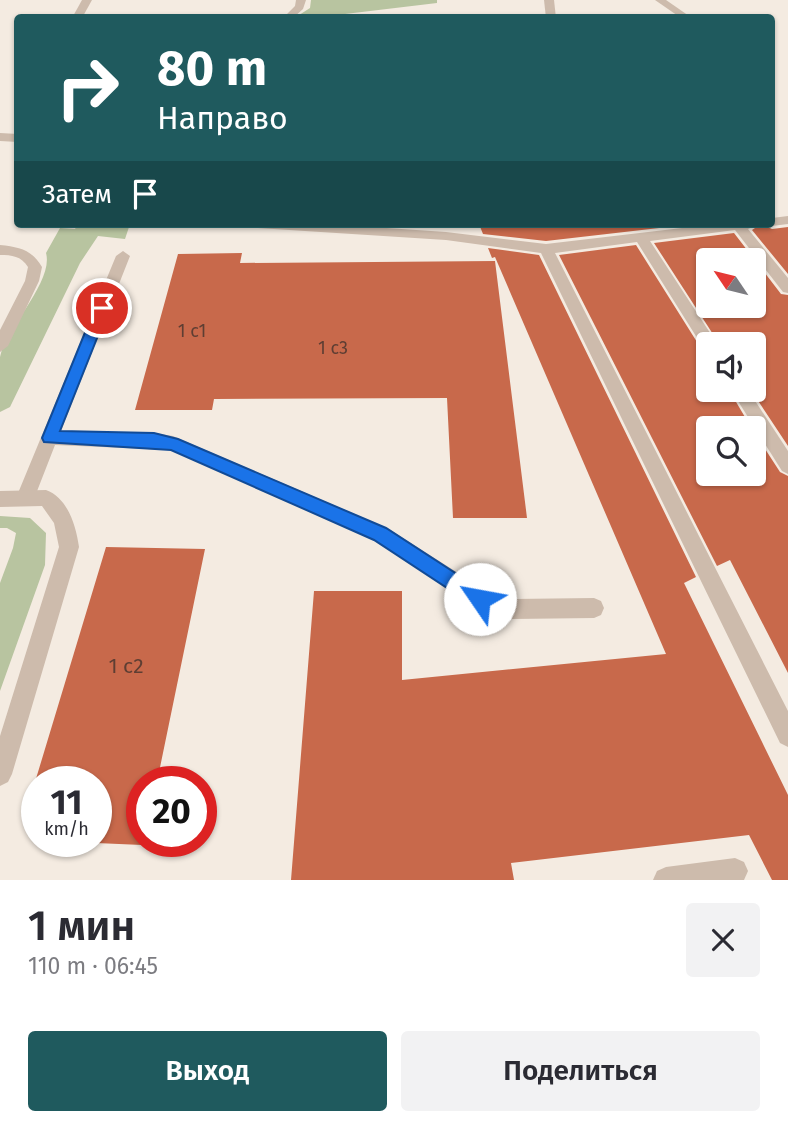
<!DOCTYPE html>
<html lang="ru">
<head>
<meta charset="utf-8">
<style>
  :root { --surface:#fff; --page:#f2f2f3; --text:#2b2b33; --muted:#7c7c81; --accent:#1f5a5e }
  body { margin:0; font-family:"Fira Sans",sans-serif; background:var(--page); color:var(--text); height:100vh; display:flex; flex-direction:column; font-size:26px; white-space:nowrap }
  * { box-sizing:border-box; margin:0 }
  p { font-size:23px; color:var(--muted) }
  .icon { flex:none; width:38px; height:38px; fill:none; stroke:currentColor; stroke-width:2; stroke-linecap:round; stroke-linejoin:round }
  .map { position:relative; height:880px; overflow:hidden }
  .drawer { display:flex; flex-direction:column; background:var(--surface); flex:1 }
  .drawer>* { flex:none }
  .hud { position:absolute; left:14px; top:14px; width:761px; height:214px; border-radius:7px; box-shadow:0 2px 5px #0004; background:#1f5a5e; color:#fff; overflow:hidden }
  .needle { width:46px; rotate:305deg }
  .controls { position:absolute; left:696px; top:248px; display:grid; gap:14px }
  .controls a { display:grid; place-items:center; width:70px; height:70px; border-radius:7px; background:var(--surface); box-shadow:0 2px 5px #0004; font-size:35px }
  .speed { position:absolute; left:21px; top:766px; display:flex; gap:14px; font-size:35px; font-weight:700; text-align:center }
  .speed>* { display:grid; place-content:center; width:91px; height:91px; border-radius:50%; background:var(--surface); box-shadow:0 2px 5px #0004; line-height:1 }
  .speed small { font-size:18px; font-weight:400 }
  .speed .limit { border:10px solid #d22; background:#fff; color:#111 }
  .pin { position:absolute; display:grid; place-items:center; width:60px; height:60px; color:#fff; margin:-30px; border:4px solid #fff; border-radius:50%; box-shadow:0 2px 7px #0007 }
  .me { position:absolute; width:77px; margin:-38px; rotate:303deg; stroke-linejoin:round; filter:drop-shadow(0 0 5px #0008) }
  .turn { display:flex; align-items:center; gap:24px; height:147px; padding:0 28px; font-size:32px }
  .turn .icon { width:91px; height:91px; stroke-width:2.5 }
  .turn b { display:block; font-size:49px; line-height:60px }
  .then { display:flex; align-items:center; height:66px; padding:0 28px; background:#0003; gap:14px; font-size:26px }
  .round { display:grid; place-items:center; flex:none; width:74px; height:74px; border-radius:7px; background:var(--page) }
  .head { display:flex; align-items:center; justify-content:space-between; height:119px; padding:0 28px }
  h1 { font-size:42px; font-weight:600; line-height:52px }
  .primary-button { display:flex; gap:14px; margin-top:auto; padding:14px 28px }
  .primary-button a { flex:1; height:80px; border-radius:7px; background:var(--accent); color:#fff; font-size:28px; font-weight:600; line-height:80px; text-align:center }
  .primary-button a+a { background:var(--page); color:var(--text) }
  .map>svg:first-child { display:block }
  .green { fill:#b8c4a0 }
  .building { fill:#c8694b; fill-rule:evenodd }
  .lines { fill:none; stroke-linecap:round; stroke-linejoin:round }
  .service { fill:#cdbbac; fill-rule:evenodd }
  .minor { fill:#cdbbac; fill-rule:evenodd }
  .route { fill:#1a73e8; stroke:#114b97; stroke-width:2 }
  .labels { text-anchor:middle; stroke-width:5; stroke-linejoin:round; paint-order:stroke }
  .number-label { font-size:18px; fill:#5e3e33 }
  .near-number-label { font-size:21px; fill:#5e3e33 }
</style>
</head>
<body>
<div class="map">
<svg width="788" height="880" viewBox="0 0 788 880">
  <rect width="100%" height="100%" fill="#f4ebe1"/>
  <g class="green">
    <path d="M311 0H437V3L320 17H296L310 8Z"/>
    <path d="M78 224H130L125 239 98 236 80 263 10 407 0 412C0 395 0 374 0 357 6 328 54 281 46 253L60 228 75 229Z"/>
    <path d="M0 516 30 518 46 533 45 565 0 691V583L13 548 16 533 7 528H0Z"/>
  </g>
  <g class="building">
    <path d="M479 224H694L546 241 483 234Z"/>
    <path d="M761 224 772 229 788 227V274L752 230Z"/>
    <path d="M734 233 781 294 788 295V446L751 390H754V345H720L654 243ZM709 261H754V306H709Z"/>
    <path d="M636 245 702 350 709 353V390H729L752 429H709V474H754V432L780 472 788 476V673L730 560 717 566 559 255Z"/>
    <path d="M488 248 539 255 696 577 684 583 788 795V880H772L749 835 511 863 514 880H291L314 591H402V680L666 654 495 257 492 258Z"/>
    <path d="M242 253 240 263 495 261 527 518H453L447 398 214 399 212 410H135L178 254Z"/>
    <path d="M106 547 205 549 157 782H142V845L96 843V782H35Z"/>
  </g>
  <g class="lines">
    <g class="service">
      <path d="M82 0H92L82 18H72Z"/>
      <path d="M544 0H554L556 18H546Z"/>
      <path d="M655 0H666L692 18H681Z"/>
      <path d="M458 15H490L494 18H454Z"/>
      <path d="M788 216V224L772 226 767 224H772V218Z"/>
      <path d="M251 224H327L446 232 546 244 716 224H759L748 229 788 278V293L783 292 735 230 650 241 718 345H709V351L704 349 637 242 555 253 788 711V747L780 743 541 253 446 240 258 228Z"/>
      <path d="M0 245C20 247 32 250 42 267L39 281 8 346 0 352V330L25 281 28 267C21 256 12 255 0 255Z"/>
      <path d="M123 251 130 256 61 431 154 433 173 436 387 528 485 590 513 599 594 598 601 601 604 608 601 615 594 618 513 619 480 609 373 540 171 450 55 445 32 504 25 506 18 504 16 498 116 256Z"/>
      <path d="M731 390H748L788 451V474L782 471Z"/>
      <path d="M735 858 744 862 748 871 744 880H653L657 871 666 867Z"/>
    </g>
    <g class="minor">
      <path d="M296 0H306L303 9 293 18H283L295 6Z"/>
      <path d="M0 133 18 134V142L0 141Z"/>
      <path d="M46 490C68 498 76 526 79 547L12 774 8 782 0 786V736L59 547 54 523 42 506 0 507V491Z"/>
    </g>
  </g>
  <path class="route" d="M102 303 109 308 60 431 154 433 178 439 386 528 486 593 489 599 486 605 480 608 473 605 374 540 171 450 44 442 42 438 95 308Z"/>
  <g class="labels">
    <g class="number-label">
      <text x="192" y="337">1 с1</text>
      <text x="333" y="354">1 с3</text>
    </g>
    <g class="near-number-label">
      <text x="126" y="673">1 с2</text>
    </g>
  </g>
</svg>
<div class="controls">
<a><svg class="needle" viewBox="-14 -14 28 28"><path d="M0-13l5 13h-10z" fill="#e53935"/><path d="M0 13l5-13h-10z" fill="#7c7c81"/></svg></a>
<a><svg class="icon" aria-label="sound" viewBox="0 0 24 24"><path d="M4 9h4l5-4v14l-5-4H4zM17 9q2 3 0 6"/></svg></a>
<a><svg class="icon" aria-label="search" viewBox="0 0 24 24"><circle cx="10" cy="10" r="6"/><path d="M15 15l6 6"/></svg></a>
</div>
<div class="speed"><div>11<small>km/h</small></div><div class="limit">20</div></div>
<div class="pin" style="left:102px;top:308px;background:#d93025"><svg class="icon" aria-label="arrive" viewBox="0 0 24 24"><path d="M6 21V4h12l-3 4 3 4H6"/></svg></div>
<svg class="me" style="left:480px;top:599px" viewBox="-20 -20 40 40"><circle r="19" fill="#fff"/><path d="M0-13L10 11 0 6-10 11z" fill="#1a73e8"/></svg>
<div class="hud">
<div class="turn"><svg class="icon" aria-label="right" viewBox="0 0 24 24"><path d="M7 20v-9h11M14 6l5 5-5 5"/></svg><div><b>80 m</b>Направо</div></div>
<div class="then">Затем<svg class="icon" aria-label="arrive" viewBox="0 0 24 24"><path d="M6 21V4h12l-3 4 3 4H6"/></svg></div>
</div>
</div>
<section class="drawer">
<div class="head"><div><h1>1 мин</h1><p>110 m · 06:45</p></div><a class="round"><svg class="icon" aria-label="close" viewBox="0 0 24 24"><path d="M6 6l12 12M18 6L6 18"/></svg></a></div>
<div class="primary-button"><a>Выход</a><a>Поделиться</a></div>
</section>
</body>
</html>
